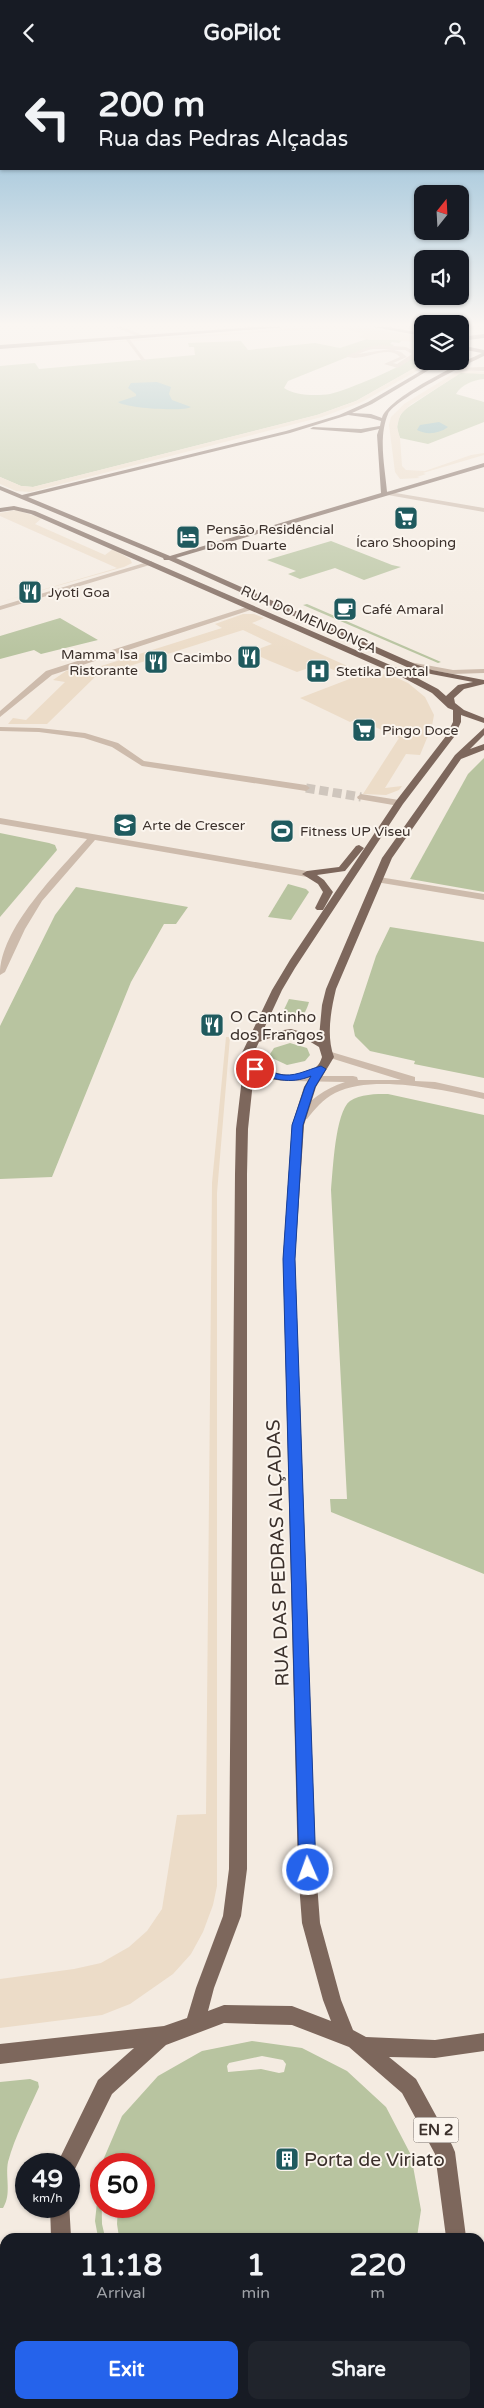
<!DOCTYPE html>
<html lang="en">
<head>
<meta charset="utf-8">
<style>
  :root { --surface:#171b24; --page:#20242c; --text:#f1f3f6; --muted:#9ea1a6; --accent:#2563eb }
  body { margin:0; font-family:"Varela Round",sans-serif; background:var(--page); color:var(--text); height:100vh; display:flex; flex-direction:column; font-size:19px; white-space:nowrap }
  * { box-sizing:border-box; margin:0 }
  p { font-size:16px; color:var(--muted) }
  .icon { flex:none; width:28px; height:28px; fill:none; stroke:currentColor; stroke-width:2; stroke-linecap:round; stroke-linejoin:round }
  .map { position:relative; flex:1; overflow:hidden }
  .side { position:absolute; left:0px; top:2168px; width:485px; height:176px; display:flex; flex-direction:column; background:var(--surface); border-radius:15px 15px 0 0; box-shadow:0 1px 4px #0004 }
  .side>* { flex:none }
  .top-card { position:absolute; left:0px; top:0px; width:485px; height:105px; box-shadow:0 1px 4px #0004; background:#171b24; color:var(--text); overflow:hidden }
  .needle { width:32px; rotate:18deg }
  .controls { position:absolute; left:414px; top:120px; display:grid; gap:10px }
  .controls a { display:grid; place-items:center; width:55px; height:55px; border-radius:10px; background:var(--surface); box-shadow:0 1px 4px #0004; font-size:25px }
  .speed { position:absolute; left:15px; top:2088px; display:flex; gap:10px; font-size:25px; font-weight:700; text-align:center }
  .speed>* { display:grid; place-content:center; width:65px; height:65px; border-radius:50%; background:var(--surface); box-shadow:0 1px 4px #0004; line-height:1 }
  .speed small { font-size:12px; font-weight:400 }
  .speed .limit { border:8px solid #d22; background:#fff; color:#111 }
  .pin { position:absolute; display:grid; place-items:center; width:42px; height:42px; color:#fff; margin:-21px; border:2px solid #fff; border-radius:50%; box-shadow:0 1px 5px #0007 }
  .me { position:absolute; width:55px; margin:-28px; rotate:358deg; stroke-linejoin:round; filter:drop-shadow(0 0 4px #0008) }
  .turn { display:flex; align-items:center; gap:18px; height:105px; padding:0 15px; font-size:22px }
  .turn .icon { width:65px; height:65px; stroke-width:2.5 }
  .turn b { display:block; font-size:35px; line-height:42px }
  .eta { display:flex; justify-content:space-evenly; align-items:center; height:85px; text-align:center }
  .eta b { font-size:30px; font-weight:700; line-height:35px }
  .action { display:flex; gap:10px; margin-top:auto; padding:10px 15px }
  .action a { flex:1; height:58px; border-radius:10px; background:var(--accent); color:#fff; font-size:20px; font-weight:700; line-height:58px; text-align:center }
  .action a+a { background:var(--page); color:var(--text) }
  header { display:flex; justify-content:space-between; align-items:center; height:65px; padding:0 15px; background:var(--surface); font-size:22px; font-weight:700 }
  .map>svg:first-child { display:block }
  .green { fill:#b8c4a0; fill-rule:evenodd }
  .plaza { fill:#ecdcc8 }
  .water { fill:#7fb0b2 }
  .lines { fill:none; stroke-linecap:round; stroke-linejoin:round }
  .minor-tunnel { stroke:#cfc6bd; stroke-width:9; stroke-dasharray:9 4.5; stroke-linecap:butt }
  .minor { fill:#cdbbac; fill-rule:evenodd }
  .major { fill:#7d675c; fill-rule:evenodd }
  .route { fill:#2563eb; stroke:#184099 }
  .labels { text-anchor:middle; stroke-width:4; stroke-linejoin:round; paint-order:stroke }
  .far-poi-label { font-size:14px; fill:#3b302b; stroke:#fbf5ee; text-anchor:start }
  .far-street-label { font-size:14px; fill:#3b302b; stroke:#fbf5ee }
  .shield { fill:#fbf5ee; stroke:#756b66; stroke-width:1 }
  .shield-label { font-size:15px; font-weight:bold; fill:#3b302b }
  .poi-label { font-size:16px; fill:#3b302b; stroke:#fbf5ee; text-anchor:start }
  .near-street-label { font-size:19px; fill:#3b302b; stroke:#fbf5ee }
  .near-poi-label { font-size:19px; fill:#3b302b; stroke:#fbf5ee; text-anchor:start }
</style>
</head>
<body>
<header><svg class="icon" aria-label="back" viewBox="0 0 24 24"><path d="M15 5l-7 7 7 7"/></svg>GoPilot<svg class="icon" aria-label="person" viewBox="0 0 24 24"><circle cx="12" cy="8" r="4"/><path d="M4 21q1-7 8-7t8 7"/></svg></header>
<div class="map">
<svg width="484" height="2343" viewBox="0 0 484 2343">
  <rect width="100%" height="100%" fill="#f4ebe1"/>
  <g class="green">
    <path d="M367 274 402 275 399 278 392 277 390 279 394 280 391 282 365 285 288 316 284 323C295 331 317 331 330 329 347 325 404 302 416 290V288L411 285H422V296H427L356 336 317 350 33 422 21 421 0 412V301L35 298 39 304 195 290 194 282H189L188 278 241 276 248 285 315 278 340 283Z"/>
    <path d="M468 307 484 309V314C473 315 461 320 456 329L484 337V357L428 379 400 373C395 362 397 354 404 345L460 308Z"/>
    <path d="M331 476 392 500 401 502 364 515 335 503 300 514 288 509 296 506 267 495Z"/>
    <path d="M307 539 441 597 438 598 303 540Z"/>
    <path d="M60 553 98 575 41 589 34 585 0 594V571Z"/>
    <path d="M484 693V827L410 814 468 709Z"/>
    <path d="M0 768 49 778 55 780 57 785 0 852Z"/>
    <path d="M288 819 306 824 309 827 291 855 268 852Z"/>
    <path d="M76 822 188 842 176 859H164L131 917 52 1112 0 1114V961L55 850Z"/>
    <path d="M390 862 484 877V1013L414 999 415 996 370 986 355 971 353 961 376 891Z"/>
    <path d="M289 934 309 937C305 951 296 963 281 951Z"/>
    <path d="M290 978 307 983 310 990 305 996 287 1000 272 993 270 989 274 983Z"/>
    <path d="M388 1029 484 1050V1509L331 1447 330 1434H347L331 1125C333 1106 335 1047 350 1036 360 1029 376 1029 388 1029Z"/>
    <path d="M252 1976 302 1983 347 2006 386 2042 411 2090 421 2145 417 2172H119L117 2159 118 2141H144V2099H101L102 2159 105 2172H98L95 2156 101 2100 122 2051 158 2011 202 1986ZM262 1991 283 1995 286 1999 284 2007 279 2008 261 2004 228 2007 227 2001 229 1998Z"/>
    <path d="M30 2014 38 2017 39 2022C28 2047 15 2071 8 2097 5 2112 12 2129 3 2143H0V2017Z"/>
    <path d="M0 2281 5 2286V2339H41L43 2343H0Z"/>
  </g>
  <g class="plaza">
    <path d="M312 262H361L422 272V278L395 275H369L359 272 363 269 342 263H330L0 285Z"/>
    <path d="M427 296H434L362 337 322 352 30 427 16 426 0 419V412L21 421 33 422 317 350 356 336Z"/>
    <path d="M466 305 484 307V309L461 308 410 340 400 350 397 362 400 373 402 401 406 405 425 406 471 390 484 388V390L423 408 426 409 417 412 420 413 400 414 395 407 389 360 391 352 404 339 456 307Z"/>
    <path d="M16 445 42 453 35 459 105 490 113 484 130 494 132 498 124 502 0 537 117 503 0 451V448Z"/>
    <path d="M243 549H254L264 553 252 558 374 613 387 608 393 611 408 618 425 632 434 650 432 661 420 690 406 689 385 723 402 721 399 725 386 730 363 729 399 673 358 654 350 657 300 633 352 613 320 599 297 607 270 596 250 587 272 579 243 565 95 612 47 659H8L13 653 26 655 65 617 53 615 66 606 74 603 82 607 222 563 215 559Z"/>
    <path d="M226 972H230L217 1128V1821L213 1840 203 1867 191 1889 173 1909 130 1939 102 1950 0 1963V1914L74 1904 101 1898 129 1882 147 1866 162 1844 177 1750 206 1749 212 1118Z"/>
    <path d="M484 2252V2311L480 2319V2258Z"/>
  </g>
  <g class="water">
    <path d="M157 317 171 322 169 329 172 335 191 342C183 347 125 343 118 337L136 331V329L128 323 131 318Z"/>
    <path d="M439 357 448 362C439 369 426 370 417 365L420 360Z"/>
  </g>
  <g class="lines">
    <path class="minor-tunnel" d="M306 723 361 732"/>
    <g class="minor">
      <path d="M115 262H123L147 272 142 273Z"/>
      <path d="M124 272H128L146 296H142Z"/>
      <path d="M380 280 406 282 419 289 398 303 384 299 400 292C386 278 362 299 346 291L368 282ZM371 284H391L358 289ZM394 285H405L412 289 397 299 393 298 407 292 401 287Z"/>
      <path d="M484 302V306L447 305 450 303Z"/>
      <path d="M384 426 484 443V447L382 429Z"/>
      <path d="M151 496 154 498 153 499 0 545V541Z"/>
      <path d="M250 541 257 543 52 610 0 652V646L46 606Z"/>
      <path d="M404 596 453 605 484 604V608L453 609 404 600Z"/>
      <path d="M0 662 39 663 85 668 118 678 144 696 306 720 310 723 306 726 142 701 112 682 84 673 39 667 0 666Z"/>
      <path d="M361 729 399 735 403 738 399 741 358 734 357 732Z"/>
      <path d="M0 753 307 806 312 809 307 812 95 775 42 836 25 864 5 907 0 910C0 863 57 808 87 774L0 759Z"/>
      <path d="M379 812 484 829V835L376 817V813Z"/>
      <path d="M328 986 415 1012V1016L435 1017 484 1028V1034C443 1025 374 1009 335 1028 323 1034 315 1044 307 1054H299L297 1052C310 1034 324 1024 345 1017L291 1016 287 1015 285 1013 287 1011H353L357 1012 358 1015H401L324 991 323 989Z"/>
    </g>
    <g class="major">
      <path d="M256 262H285L0 284V280Z"/>
      <path d="M374 262H387L422 268V271Z"/>
      <path d="M484 269V273L460 276V272Z"/>
      <path d="M460 280 484 285V291C467 299 395 334 388 349 378 373 385 402 387 427L484 398V402L176 493 415 599 432 605 484 615V619L464 624 454 633 455 638 464 645 484 653V658L461 650V657L454 672 403 739 295 903 282 925 262 968 291 964 319 972 322 940 326 924 382 793 455 690 484 663V670L470 684 484 679V685L461 694 392 793 336 924C331 945 326 971 334 992L316 1022 304 1060 295 1194 316 1805 320 1858 341 1935 353 1965 366 1972 435 1975 484 1968V1986L435 1993 389 1992 416 2014 452 2080 455 2087 466 2172H446L435 2089 402 2028 349 1982 292 1960 224 1958 166 1980 112 2029 74 2106 69 2108V2099H57L98 2015 134 1983 0 1999V1979L164 1961 187 1953 196 1923 223 1851 229 1804 235 1109 236 1064 244 996 241 990 272 925 290 895 396 736 446 671 453 657V645L448 643 432 628 398 610 31 449 14 445 0 447V443L14 441 35 446 404 606 438 624 446 631 458 620 473 617 431 609 409 603 169 495H164L163 493 0 425V421L22 430 286 366 339 350 368 337 438 296H444L372 339 352 348 371 349 382 353C387 333 461 298 482 288L460 284ZM348 350 370 353 381 356 380 361 361 364 313 362 310 364 361 368 379 364 377 370 381 428 170 491 28 432 290 368ZM291 971 304 973 319 982 322 992C321 995 319 1000 316 1002 298 1017 263 1010 253 990L259 977 273 972ZM254 1007C270 1018 292 1017 310 1012L304 1022 292 1060 283 1194 298 1805 302 1858 323 1935 331 1956 292 1941 224 1940 208 1946 214 1923 241 1851 247 1804V1109L248 1064Z"/>
      <path d="M359 780 364 783 345 806 317 810 324 815 333 827 323 845H317L315 843 323 827 318 819 302 809 307 806 339 802 356 781Z"/>
      <path d="M69 2137 71 2172H51L50 2141H69Z"/>
      <path d="M0 2179 5 2181V2202L0 2200Z"/>
      <path d="M484 2187V2210L480 2212V2188Z"/>
      <path d="M124 2339H146L148 2343H126Z"/>
      <path d="M155 2339H183L185 2343H157Z"/>
      <path d="M339 2339H366L364 2343H337Z"/>
      <path d="M393 2339H415L414 2343H392Z"/>
    </g>
  </g>
  <linearGradient id="sky" x2="0" y2="1"><stop stop-color="#7eb2d2"/><stop offset="0.44" stop-color="#faf6f2"/><stop offset="1" stop-color="#faf6f2" stop-opacity="0"/></linearGradient>
  <rect width="484" height="590" fill="url(#sky)"/>
  <path class="route" d="M255 1000C263 1002 270 1007 278 1009 294 1013 306 1005 321 1001L326 1004 315 1022 303 1060 295 1194 316 1805 313 1810 308 1812 302 1810 299 1805 283 1194 292 1060 305 1022 311 1011C290 1020 272 1014 252 1006L250 1004Z"/>
  <defs>
    <g id="supermarket-square" transform="scale(1.25)"><rect x="-9" y="-9" width="18" height="18" rx="4" fill="#1f5a5e" stroke="#fbf5ee"/><path d="M-6-5.5h2.5l.6 2H6L4.5 2H-2.5L-4.4-4H-6ZM-1.5 3.2a1.3 1.3 0 1 0 .1 0ZM3 3.2a1.3 1.3 0 1 0 .1 0Z" fill="#fff"/></g>
    <g id="hotel-square" transform="scale(1.25)"><rect x="-9" y="-9" width="18" height="18" rx="4" fill="#1f5a5e" stroke="#fbf5ee"/><path d="M-6-4.5h1.5V1H6V5H4.5V3h-9V5H-6ZM-4 0a1.8 1.8 0 1 1 3.6 0ZM.5 0V-2.5h3Q6-2.5 6 0Z" fill="#fff"/></g>
    <g id="restaurant-square" transform="scale(1.25)"><rect x="-9" y="-9" width="18" height="18" rx="4" fill="#1f5a5e" stroke="#fbf5ee"/><path d="M-5-6h1v4h1v-4h1v4h1v-4h1v5L-1.5 .5V6h-2V.5L-5-1ZM5-6V6H3V1.5H1.5Q1.5-4 5-6Z" fill="#fff"/></g>
    <g id="cafe-square" transform="scale(1.25)"><rect x="-9" y="-9" width="18" height="18" rx="4" fill="#1f5a5e" stroke="#fbf5ee"/><path d="M-5.5-4.5H6V0H3Q3 3.5 0 3.5H-2.5Q-5.5 3.5-5.5 0ZM3-3.2v2h1.7v-2ZM-6 4.5H4V6H-6Z" fill="#fff"/></g>
    <g id="hospital-square" transform="scale(1.25)"><rect x="-9" y="-9" width="18" height="18" rx="4" fill="#1f5a5e" stroke="#fbf5ee"/><path d="M-5-5h3v3.5h4V-5h3V5h-3V1.5h-4V5h-3Z" fill="#fff"/></g>
    <g id="school-square" transform="scale(1.25)"><rect x="-9" y="-9" width="18" height="18" rx="4" fill="#1f5a5e" stroke="#fbf5ee"/><path d="M0-5L7-2L0 1L-7-2ZM-4 1L0 2.5L4 1V4Q0 6-4 4Z" fill="#fff"/></g>
    <g id="stadium-square" transform="scale(1.25)"><rect x="-9" y="-9" width="18" height="18" rx="4" fill="#1f5a5e" stroke="#fbf5ee"/><path d="M0-5a6.5 5 0 1 0 0 10a6.5 5 0 1 0 0-10ZM-3.5-1.8h7v3.6h-7Z" fill="#fff"/></g>
    <g id="building-square" transform="scale(1.25)"><rect x="-9" y="-9" width="18" height="18" rx="4" fill="#1f5a5e" stroke="#fbf5ee"/><path d="M-4-6H4V6H1V3H-1V6H-4ZM-2.5-4.3h1.7v1.8h-1.7ZM.8-4.3h1.7v1.8H.8ZM-2.5-1h1.7V.8h-1.7ZM.8-1h1.7V.8H.8Z" fill="#fff"/></g>
  </defs>
  <g fill-rule="evenodd">
    <use href="#supermarket-square" x="406" y="453"/>
    <use href="#hotel-square" x="188" y="472"/>
    <use href="#restaurant-square" x="30" y="527"/>
    <use href="#cafe-square" x="345" y="544"/>
    <use href="#restaurant-square" x="249" y="592"/>
    <use href="#restaurant-square" x="156" y="597"/>
    <use href="#hospital-square" x="318" y="606"/>
    <use href="#supermarket-square" x="364" y="665"/>
    <use href="#school-square" x="125" y="760"/>
    <use href="#stadium-square" x="282" y="766"/>
    <use href="#restaurant-square" x="212" y="960"/>
    <use href="#building-square" x="287" y="2094"/>
  </g>
  <g class="labels">
    <g class="far-poi-label">
      <text x="206" y="469">Pensão Residêncial<tspan x="206" dy="16">Dom Duarte</tspan></text>
      <text x="406" y="482" text-anchor="middle">Ícaro Shooping</text>
      <text x="48" y="532">Jyoti Goa</text>
      <text x="362" y="549">Café Amaral</text>
      <text x="138" y="594" text-anchor="end">Mamma Isa<tspan x="138" dy="16">Ristorante</tspan></text>
      <text x="232" y="597" text-anchor="end">Cacimbo</text>
      <text x="336" y="611">Stetika Dental</text>
      <text x="382" y="670">Pingo Doce</text>
      <text x="142" y="765">Arte de Crescer</text>
      <text x="300" y="771">Fitness UP Viseu</text>
    </g>
    <g class="far-street-label">
      <text transform="translate(309 554) rotate(24)" y="5">RUA DO MENDONÇA</text>
    </g>
    <rect class="shield" x="413.5" y="2052.5" width="45" height="25" rx="4"/>
    <g class="shield-label">
      <text x="436" y="2070">EN 2</text>
    </g>
    <g class="poi-label">
      <text x="230" y="957">O Cantinho<tspan x="230" dy="18">dos Frangos</tspan></text>
    </g>
    <g class="near-street-label">
      <text transform="translate(277 1488) rotate(-92)" y="7">RUA DAS PEDRAS ALÇADAS</text>
    </g>
    <g class="near-poi-label">
      <text x="304" y="2101">Porta de Viriato</text>
    </g>
  </g>
</svg>
<div class="controls">
<a><svg class="needle" viewBox="-14 -14 28 28"><path d="M0-13l5 13h-10z" fill="#e53935"/><path d="M0 13l5-13h-10z" fill="#9ea1a6"/></svg></a>
<a><svg class="icon" aria-label="sound" viewBox="0 0 24 24"><path d="M4 9h4l5-4v14l-5-4H4zM17 9q2 3 0 6"/></svg></a>
<a><svg class="icon" aria-label="layers" viewBox="0 0 24 24"><path d="M12 4l9 5-9 5-9-5zM3 14l9 5 9-5"/></svg></a>
</div>
<div class="speed"><div>49<small>km/h</small></div><div class="limit">50</div></div>
<div class="pin" style="left:255px;top:1004px;background:#d93025"><svg class="icon" aria-label="arrive" viewBox="0 0 24 24"><path d="M6 21V4h12l-3 4 3 4H6"/></svg></div>
<svg class="me" style="left:308px;top:1805px" viewBox="-20 -20 40 40"><circle r="17" fill="#2563eb" stroke="#fff" stroke-width="3"/><path d="M0-11L8 9 0 5-8 9z" fill="#fff"/></svg>
<div class="top-card">
<div class="turn"><svg class="icon" aria-label="left" viewBox="0 0 24 24"><path d="M17 20v-9H6M10 6l-5 5 5 5"/></svg><div><b>200 m</b>Rua das Pedras Alçadas</div></div>
</div>
<section class="side">
<div class="eta">
<div><b>11:18</b><p>Arrival</p></div>
<div><b>1</b><p>min</p></div>
<div><b>220</b><p>m</p></div>
</div>
<div class="action"><a>Exit</a><a>Share</a></div>
</section>
</div>
</body>
</html>
